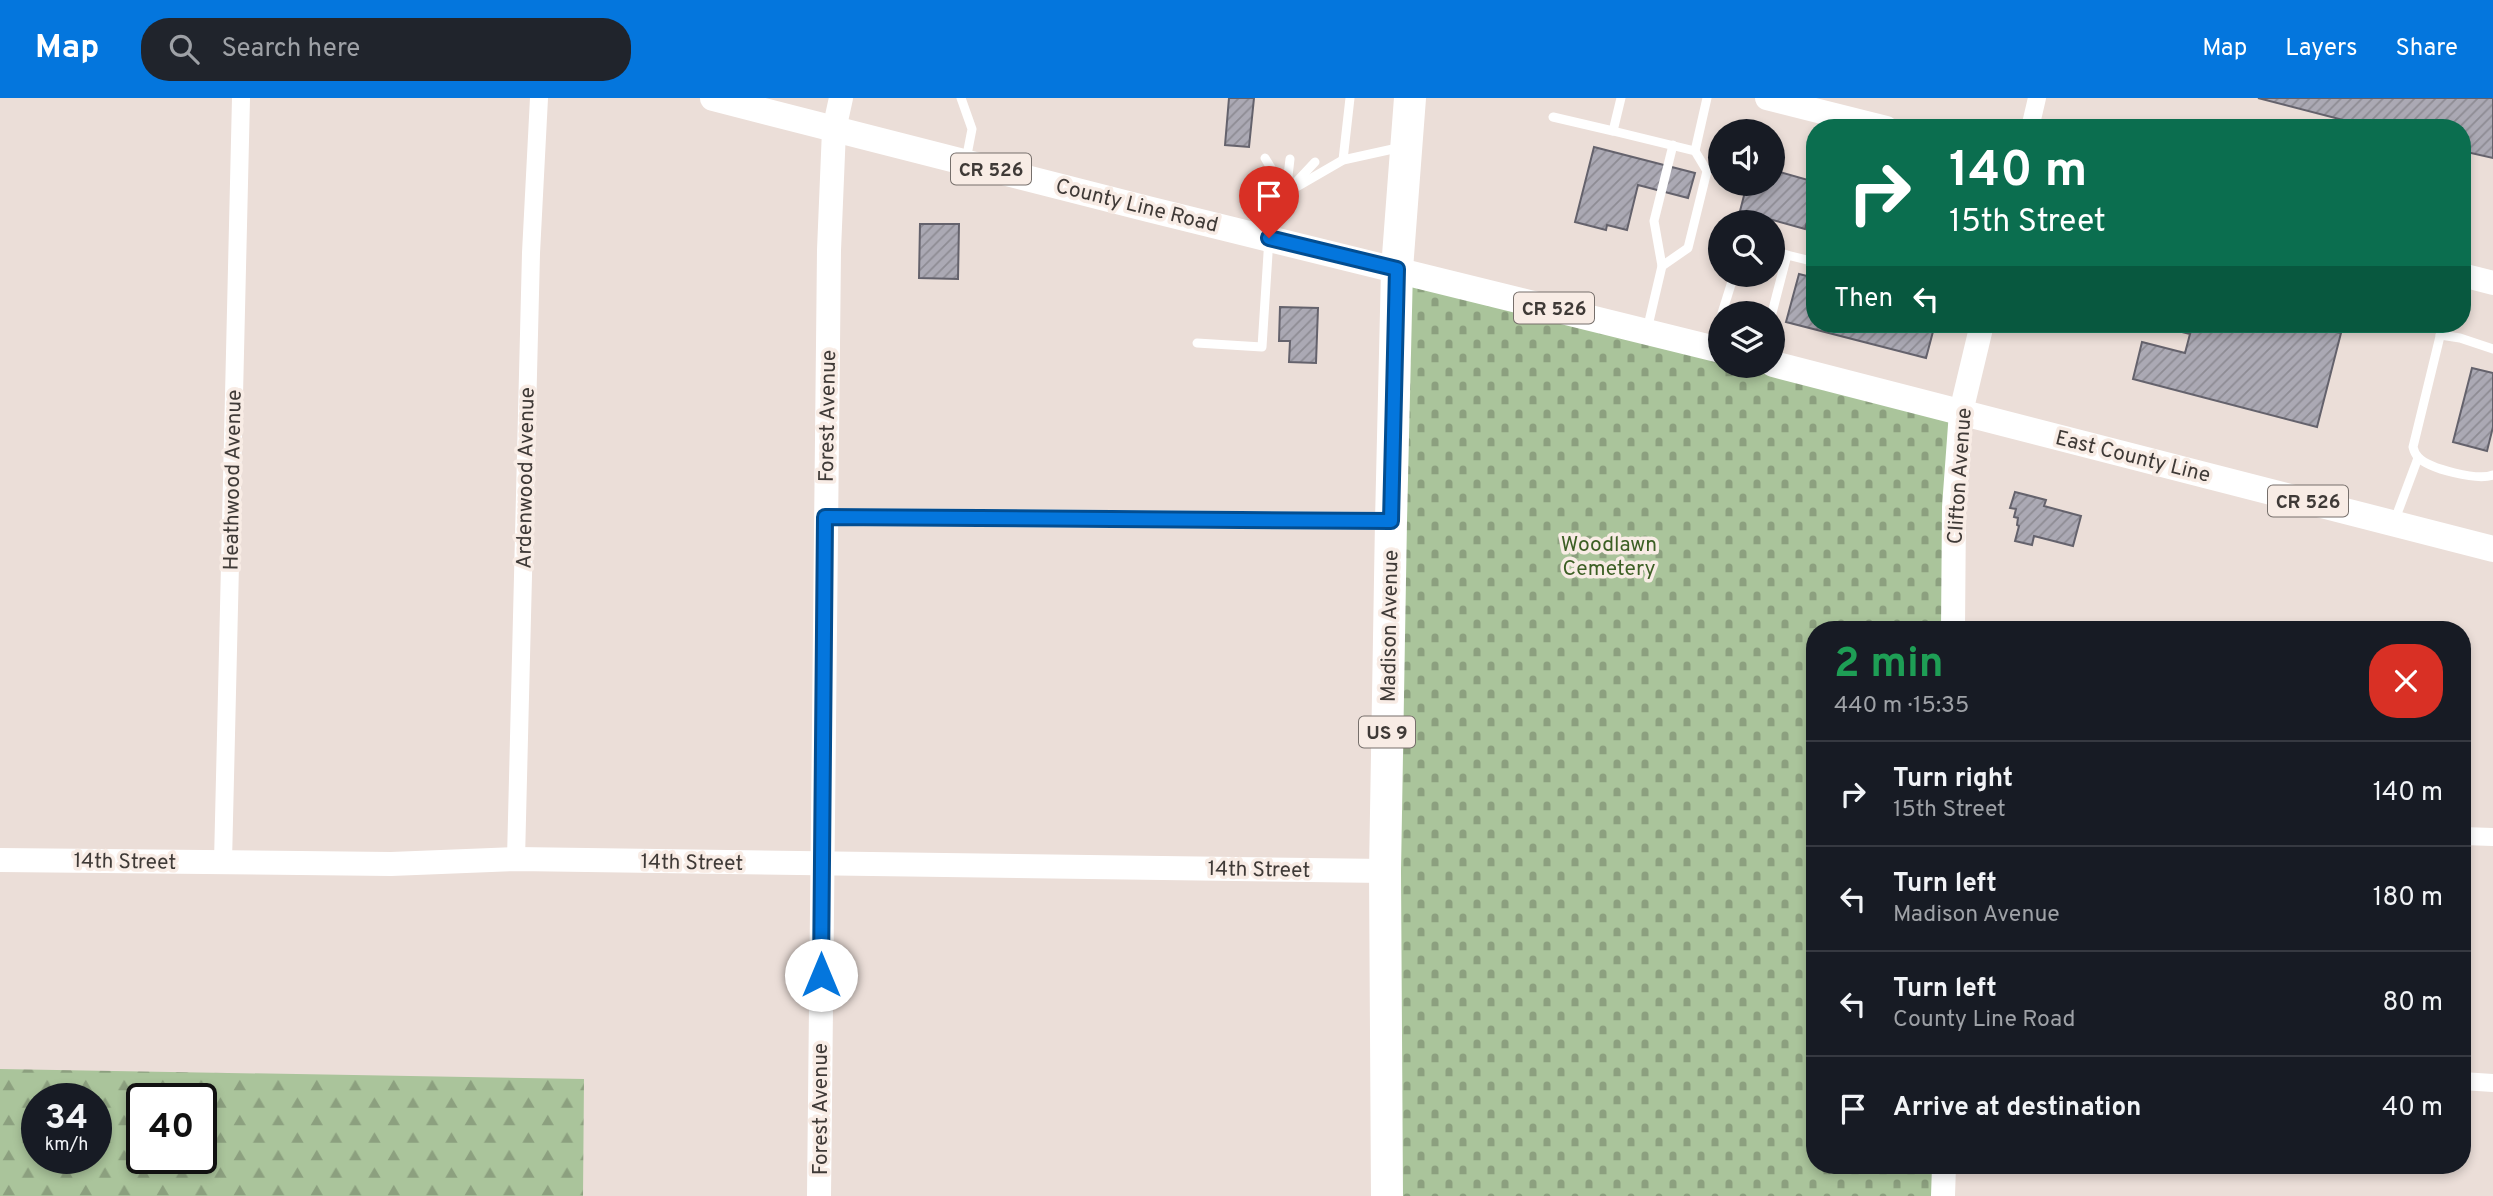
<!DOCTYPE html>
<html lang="en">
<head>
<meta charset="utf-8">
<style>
  :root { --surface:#171b24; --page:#20242c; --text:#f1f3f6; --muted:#9ea1a6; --line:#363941; --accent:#0476dd }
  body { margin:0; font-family:Overpass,sans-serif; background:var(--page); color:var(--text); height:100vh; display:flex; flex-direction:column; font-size:26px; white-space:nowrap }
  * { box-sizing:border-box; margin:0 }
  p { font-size:23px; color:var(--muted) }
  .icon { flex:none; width:38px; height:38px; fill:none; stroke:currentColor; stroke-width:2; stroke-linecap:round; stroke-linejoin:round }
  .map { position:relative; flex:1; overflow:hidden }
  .panel { position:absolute; left:1806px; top:523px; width:665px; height:553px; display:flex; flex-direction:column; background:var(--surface); border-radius:28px; box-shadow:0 4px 10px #0003 }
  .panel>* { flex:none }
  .top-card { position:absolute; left:1806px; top:21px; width:665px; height:214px; border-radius:28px; box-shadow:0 4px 10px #0003; background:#0b6e4f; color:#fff; overflow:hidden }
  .buttons { position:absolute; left:1708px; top:21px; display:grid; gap:14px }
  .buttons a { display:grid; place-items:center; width:77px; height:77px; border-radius:50%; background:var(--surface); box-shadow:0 4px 10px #0003; font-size:35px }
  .speed { position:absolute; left:21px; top:985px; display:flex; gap:14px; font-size:35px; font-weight:700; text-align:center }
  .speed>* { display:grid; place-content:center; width:91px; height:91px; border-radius:50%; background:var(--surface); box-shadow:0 4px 10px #0003; line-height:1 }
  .speed small { font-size:18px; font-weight:400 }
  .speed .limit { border:4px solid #111; border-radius:10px; background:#fff; color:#111 }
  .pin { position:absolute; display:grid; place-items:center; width:60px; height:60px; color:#fff; margin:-72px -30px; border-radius:50% 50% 50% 0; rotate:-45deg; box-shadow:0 0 7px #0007 }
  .pin .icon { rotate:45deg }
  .me { position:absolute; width:77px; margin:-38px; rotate:0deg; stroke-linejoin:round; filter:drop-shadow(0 0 5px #0008) }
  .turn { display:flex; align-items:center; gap:24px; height:147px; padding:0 28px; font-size:32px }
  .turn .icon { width:91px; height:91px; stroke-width:2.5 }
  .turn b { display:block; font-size:49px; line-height:60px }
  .then { display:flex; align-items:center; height:66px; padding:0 28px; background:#0003; gap:14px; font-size:26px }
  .round { display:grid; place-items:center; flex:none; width:74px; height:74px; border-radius:28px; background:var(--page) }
  .overview { display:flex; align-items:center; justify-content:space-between; height:119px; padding:0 28px }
  h1 { font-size:42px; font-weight:700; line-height:52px; color:#1e9e55 }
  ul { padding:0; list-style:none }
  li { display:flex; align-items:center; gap:21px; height:105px; padding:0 28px; border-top:2px solid var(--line) }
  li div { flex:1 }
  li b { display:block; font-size:26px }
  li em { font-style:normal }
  header { display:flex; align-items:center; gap:42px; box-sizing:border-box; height:98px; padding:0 35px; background:var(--accent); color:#fff }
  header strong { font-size:33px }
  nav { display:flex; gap:38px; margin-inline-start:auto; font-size:24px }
  .search { width:490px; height:63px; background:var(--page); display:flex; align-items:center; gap:18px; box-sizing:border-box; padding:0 24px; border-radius:28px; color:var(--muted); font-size:26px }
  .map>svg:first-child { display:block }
  .forest { fill:url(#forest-firs); fill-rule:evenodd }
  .cemetery { fill:url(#cemetery-stones) }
  .building { fill:url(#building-hatch); stroke:#64626c; stroke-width:2 }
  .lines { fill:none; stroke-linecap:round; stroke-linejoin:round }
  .lane { stroke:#fff; stroke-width:9 }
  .street { stroke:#fff; stroke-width:18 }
  .secondary { stroke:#fff; stroke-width:24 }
  .primary { stroke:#fff; stroke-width:26 }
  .highway { stroke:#fff; stroke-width:32 }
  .route-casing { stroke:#034d90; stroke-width:18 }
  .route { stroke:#0476dd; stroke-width:12 }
  .labels { text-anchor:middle; stroke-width:7; stroke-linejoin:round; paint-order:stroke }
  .shield { fill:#f8ece5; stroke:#766f6b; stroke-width:2 }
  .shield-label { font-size:19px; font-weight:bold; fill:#3f3a37 }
  .street-label { font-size:21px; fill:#3f3a37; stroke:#f8ece5 }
  .park-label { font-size:21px; fill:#3c5f24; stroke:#f8ece5 }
</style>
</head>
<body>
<header>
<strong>Map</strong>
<div class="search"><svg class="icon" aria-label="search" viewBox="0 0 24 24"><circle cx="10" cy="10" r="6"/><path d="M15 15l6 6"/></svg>Search here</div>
<nav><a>Map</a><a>Layers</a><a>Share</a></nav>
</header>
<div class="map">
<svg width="2493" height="1098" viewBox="0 0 2493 1098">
  <defs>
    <pattern id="forest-firs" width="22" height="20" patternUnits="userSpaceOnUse" patternTransform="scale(1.75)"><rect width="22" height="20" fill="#aac49b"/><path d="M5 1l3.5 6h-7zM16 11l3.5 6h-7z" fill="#8ca07f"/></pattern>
    <pattern id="cemetery-stones" width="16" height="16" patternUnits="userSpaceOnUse" patternTransform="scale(1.75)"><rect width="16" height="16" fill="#aac49b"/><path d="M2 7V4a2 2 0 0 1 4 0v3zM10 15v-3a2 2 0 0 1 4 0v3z" fill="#8ca07f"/></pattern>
    <pattern id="building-hatch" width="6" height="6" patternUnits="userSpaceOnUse" patternTransform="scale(1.75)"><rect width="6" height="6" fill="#aba9b4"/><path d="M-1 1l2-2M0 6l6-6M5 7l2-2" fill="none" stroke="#8d8b93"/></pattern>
  </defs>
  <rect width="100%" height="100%" fill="#ebded8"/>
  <path class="forest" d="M0 971 584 981 583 1098H0ZM37 1001H96V1060H37ZM142 1001H201V1060H142Z"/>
  <path class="cemetery" d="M1397 171 1720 252V268H1773L1961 314 1953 532H1815V1068H1944L1943 1098H1387Z"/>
  <g class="building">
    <path d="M1229 0H1254L1249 49 1225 47Z"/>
    <path d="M2258 0H2493V60L2462 53V30H2374Z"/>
    <path d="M1594 49 1695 75 1688 100 1638 87 1627 132 1607 127 1606 132 1575 124Z"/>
    <path d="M1773 72 1815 84V96L1805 131 1740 113 1747 86H1773Z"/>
    <path d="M920 126H959L958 181 919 180Z"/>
    <path d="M1799 176 1815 180V226H1935L1926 260 1786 224Z"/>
    <path d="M1280 209 1318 210 1316 265 1289 264 1290 243H1279Z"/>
    <path d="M2150 226H2303L2341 235 2317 329 2133 281 2142 244 2185 255 2190 236Z"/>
    <path d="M2472 270 2493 275V329L2487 353 2453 344Z"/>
    <path d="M2015 394 2046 402 2044 408 2081 418 2073 448 2034 438 2032 447 2015 443 2019 428 2017 427 2018 420 2014 419 2016 411 2010 410Z"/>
  </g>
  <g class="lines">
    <g class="lane">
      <path d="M961 0 972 31 966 62"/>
      <path d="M1553 19 1613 33 1621 0"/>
      <path d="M2199 30V27"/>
      <path d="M1613 33 1695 53 1707 73 1688 150 1662 168"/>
      <path d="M1695 53 1707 0"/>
      <path d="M1265 60 1286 95 1315 64"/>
      <path d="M1343 62 1350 0"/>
      <path d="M1286 95 1343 62 1402 49"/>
      <path d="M1787 157 1815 164"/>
      <path d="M1722 215 1734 177"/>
      <path d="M1772 215 1787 157 1773 153"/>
      <path d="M2443 226 2413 349C2414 353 2415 356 2418 359 2429 371 2478 383 2493 377"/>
      <path d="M1647 232 1662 168 1654 123 1673 47"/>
      <path d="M2440 237 2460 240 2493 251"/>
      <path d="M1197 245 1262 249 1269 140 1275 115 1286 95 1290 61"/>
      <path d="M1711 248 1720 220"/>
      <path d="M2394 424 2418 360"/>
    </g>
    <g class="street">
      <path d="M2030 30 2037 0"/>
      <path d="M825 419 1391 423"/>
      <path d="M2462 738 2493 739"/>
      <path d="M516 761 531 155 539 0"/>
      <path d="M223 764 241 0"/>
      <path d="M2462 983 2493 985"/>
    </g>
    <g class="secondary">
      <path d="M1767 0 1886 30"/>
      <path d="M2462 177 2493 185"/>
      <path d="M1953 532 1954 409 1961 314 1982 226"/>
      <path d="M0 762 391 766 516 761 1385 773"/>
      <path d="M819 1098 829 152 834 32 841 0"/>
      <path d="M1943 1098 1944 1068"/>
    </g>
    <g class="primary">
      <path d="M713 0 1148 111 1720 252"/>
      <path d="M1773 266 2493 451"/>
    </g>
    <path class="highway" d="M1387 1098 1385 773 1391 423 1397 171 1410 0"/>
  </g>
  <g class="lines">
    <g class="route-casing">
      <path id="route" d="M821 877 825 419 1391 423 1397 171 1269 140"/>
    </g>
    <use href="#route" class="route"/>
  </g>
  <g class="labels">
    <g class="shield">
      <rect x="951" y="55.5" width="80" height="31" rx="5"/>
      <rect x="1514" y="194.5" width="80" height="31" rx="5"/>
      <rect x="2268" y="387.5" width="80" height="31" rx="5"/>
      <rect x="1359" y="618.5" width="56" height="31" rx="5"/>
    </g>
    <g class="shield-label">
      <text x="991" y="78">CR 526</text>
      <text x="1554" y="217">CR 526</text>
      <text x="2308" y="410">CR 526</text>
      <text x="1387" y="641">US 9</text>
    </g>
    <g class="street-label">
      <text transform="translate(1137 107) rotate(14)" y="7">County Line Road</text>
      <text transform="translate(827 318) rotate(-89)" y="7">Forest Avenue</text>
      <text transform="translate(2133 358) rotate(14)" y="7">East County Line</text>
      <text transform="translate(1959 378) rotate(-86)" y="7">Clifton Avenue</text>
      <text transform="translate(525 380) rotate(-89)" y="7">Ardenwood Avenue</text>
      <text transform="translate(232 382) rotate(-89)" y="7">Heathwood Avenue</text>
      <text transform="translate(1389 528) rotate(-89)" y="7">Madison Avenue</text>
      <text transform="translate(125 763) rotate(1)" y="7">14th Street</text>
      <text transform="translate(692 764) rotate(1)" y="7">14th Street</text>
      <text transform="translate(1259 771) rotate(1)" y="7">14th Street</text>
      <text transform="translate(820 1011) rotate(-90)" y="7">Forest Avenue</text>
    </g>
    <g class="park-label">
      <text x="1609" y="453">Woodlawn<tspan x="1609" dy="24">Cemetery</tspan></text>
    </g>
  </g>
</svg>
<div class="buttons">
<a><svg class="icon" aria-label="sound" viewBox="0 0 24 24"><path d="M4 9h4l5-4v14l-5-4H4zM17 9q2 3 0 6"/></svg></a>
<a><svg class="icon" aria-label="search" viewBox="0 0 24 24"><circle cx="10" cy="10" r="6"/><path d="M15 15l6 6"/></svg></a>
<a><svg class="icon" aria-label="layers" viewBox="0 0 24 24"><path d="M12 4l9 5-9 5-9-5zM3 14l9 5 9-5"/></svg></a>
</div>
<div class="speed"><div>34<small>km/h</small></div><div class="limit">40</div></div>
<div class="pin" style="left:1269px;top:140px;background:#d93025"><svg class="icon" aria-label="arrive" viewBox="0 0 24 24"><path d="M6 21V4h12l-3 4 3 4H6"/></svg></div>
<svg class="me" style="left:821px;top:877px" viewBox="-20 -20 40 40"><circle r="19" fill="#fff"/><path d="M0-13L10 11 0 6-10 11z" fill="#0476dd"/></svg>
<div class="top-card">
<div class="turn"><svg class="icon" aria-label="right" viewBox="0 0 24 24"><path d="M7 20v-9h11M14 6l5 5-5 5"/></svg><div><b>140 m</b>15th Street</div></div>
<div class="then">Then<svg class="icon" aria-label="left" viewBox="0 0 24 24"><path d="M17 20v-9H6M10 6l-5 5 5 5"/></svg></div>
</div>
<section class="panel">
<div class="overview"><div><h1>2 min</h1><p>440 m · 15:35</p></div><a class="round" style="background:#d93025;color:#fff"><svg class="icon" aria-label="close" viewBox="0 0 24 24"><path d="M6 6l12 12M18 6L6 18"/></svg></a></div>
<ul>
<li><svg class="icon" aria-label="right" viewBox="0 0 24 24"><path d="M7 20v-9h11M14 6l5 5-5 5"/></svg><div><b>Turn right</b><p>15th Street</p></div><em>140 m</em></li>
<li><svg class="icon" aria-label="left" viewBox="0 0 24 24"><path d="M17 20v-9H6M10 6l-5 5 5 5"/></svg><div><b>Turn left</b><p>Madison Avenue</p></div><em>180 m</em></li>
<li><svg class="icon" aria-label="left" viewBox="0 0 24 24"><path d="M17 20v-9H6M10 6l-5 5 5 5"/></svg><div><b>Turn left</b><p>County Line Road</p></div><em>80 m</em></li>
<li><svg class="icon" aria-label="arrive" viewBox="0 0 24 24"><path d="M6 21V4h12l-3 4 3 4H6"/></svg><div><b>Arrive at destination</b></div><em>40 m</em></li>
</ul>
</section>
</div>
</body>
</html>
